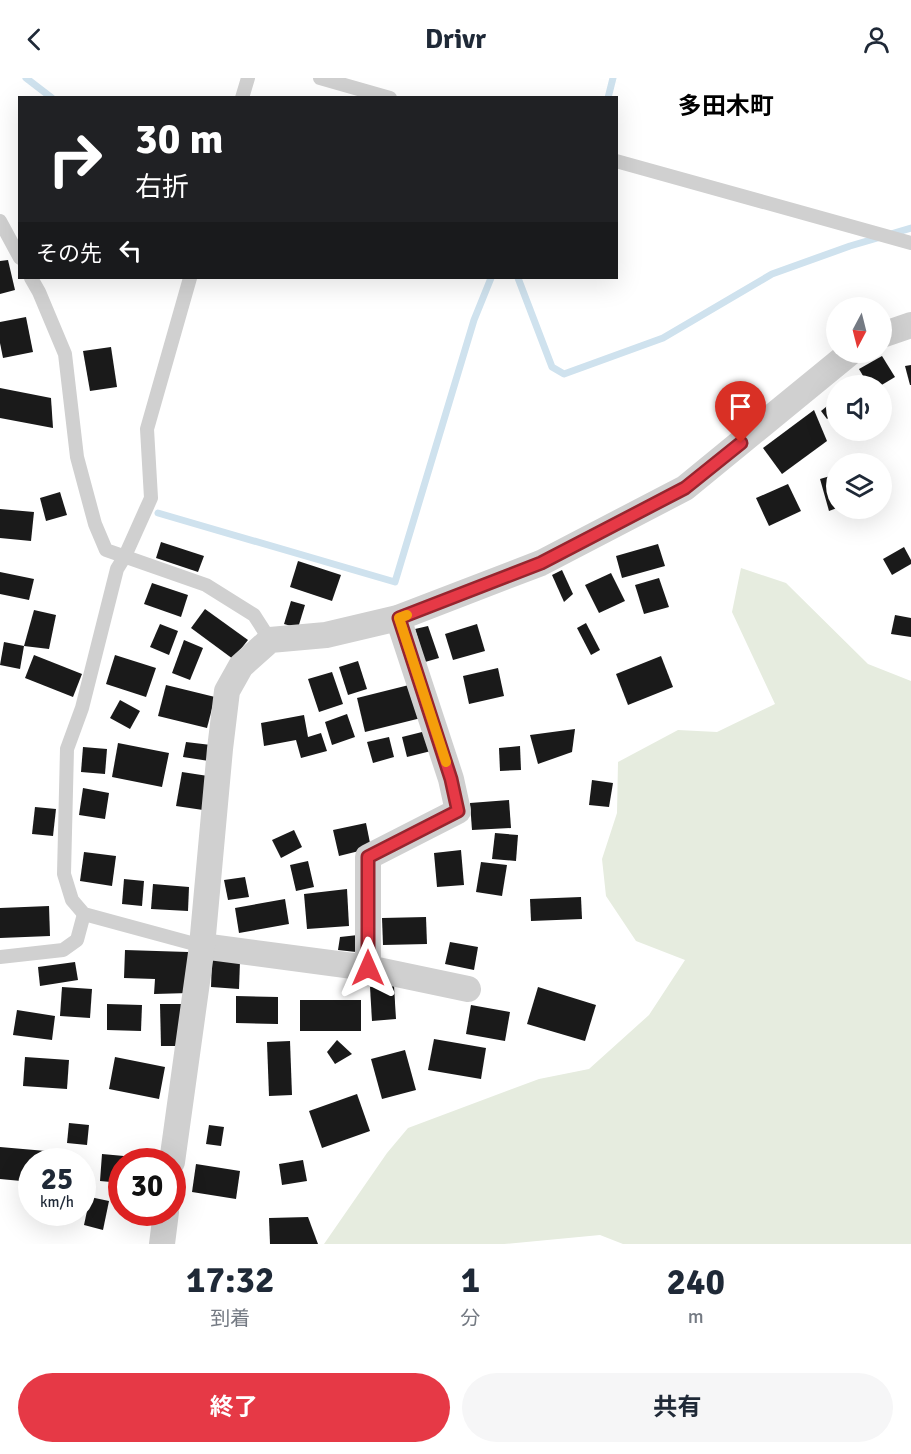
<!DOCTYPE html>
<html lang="ja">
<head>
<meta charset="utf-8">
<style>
  :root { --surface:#fff; --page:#f6f6f7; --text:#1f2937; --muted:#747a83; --accent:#e63946 }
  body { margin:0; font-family:Signika,"Noto Sans JP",sans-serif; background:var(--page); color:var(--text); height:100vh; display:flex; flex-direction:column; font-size:22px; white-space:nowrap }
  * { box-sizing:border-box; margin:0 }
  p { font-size:20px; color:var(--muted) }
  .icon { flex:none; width:33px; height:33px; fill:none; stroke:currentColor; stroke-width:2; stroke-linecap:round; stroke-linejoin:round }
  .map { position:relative; height:1166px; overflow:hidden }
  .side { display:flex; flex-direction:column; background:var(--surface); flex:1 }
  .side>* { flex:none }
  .hud { position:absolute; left:18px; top:18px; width:600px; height:183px; border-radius:0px; box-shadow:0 6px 24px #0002; background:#202124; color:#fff; overflow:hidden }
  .needle { width:39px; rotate:187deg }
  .controls { position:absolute; left:826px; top:219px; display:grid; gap:12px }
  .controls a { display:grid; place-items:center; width:66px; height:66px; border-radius:50%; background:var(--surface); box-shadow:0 6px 24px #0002; font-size:30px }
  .speed { position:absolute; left:18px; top:1070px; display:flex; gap:12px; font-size:30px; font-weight:700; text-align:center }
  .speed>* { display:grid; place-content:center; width:78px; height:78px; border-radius:50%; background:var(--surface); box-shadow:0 6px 24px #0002; line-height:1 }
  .speed small { font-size:15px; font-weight:400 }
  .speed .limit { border:9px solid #d22; background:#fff; color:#111 }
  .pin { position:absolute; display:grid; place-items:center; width:51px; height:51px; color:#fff; margin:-62px -26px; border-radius:50% 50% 50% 0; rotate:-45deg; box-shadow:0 0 6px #0007 }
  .pin .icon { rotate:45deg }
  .me { position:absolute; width:66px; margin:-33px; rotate:0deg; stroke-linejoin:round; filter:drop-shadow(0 0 4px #0008) }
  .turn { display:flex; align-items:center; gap:21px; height:126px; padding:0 18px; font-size:27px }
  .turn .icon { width:78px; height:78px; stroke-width:2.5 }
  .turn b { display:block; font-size:42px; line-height:51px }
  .then { display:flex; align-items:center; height:57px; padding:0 18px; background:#0003; gap:12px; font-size:22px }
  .eta { display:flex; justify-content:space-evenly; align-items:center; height:102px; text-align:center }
  .eta b { font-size:36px; font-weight:700; line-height:42px }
  .action { display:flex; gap:12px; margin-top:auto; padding:12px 18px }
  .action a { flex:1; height:69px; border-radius:36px; background:var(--accent); color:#fff; font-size:24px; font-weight:700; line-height:69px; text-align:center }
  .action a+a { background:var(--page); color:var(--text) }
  header { display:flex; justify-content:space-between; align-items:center; height:78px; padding:0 18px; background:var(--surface); font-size:27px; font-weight:700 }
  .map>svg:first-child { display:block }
  .green { fill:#e6ecdf }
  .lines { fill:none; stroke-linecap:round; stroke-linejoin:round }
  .stream { stroke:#cfe2ee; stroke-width:7 }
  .building { fill:#1a1a1a }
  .service { stroke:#d0d0d0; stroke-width:14 }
  .minor { stroke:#d0d0d0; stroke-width:26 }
  .route-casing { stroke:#96252e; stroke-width:15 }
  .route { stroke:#e63946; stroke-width:10 }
  .slow { stroke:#f59e0b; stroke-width:10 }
  .labels { text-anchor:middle; stroke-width:6; stroke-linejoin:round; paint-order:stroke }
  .quarter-label { font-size:24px; font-weight:bold; fill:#000; stroke:#fff }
</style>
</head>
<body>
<header><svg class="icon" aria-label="back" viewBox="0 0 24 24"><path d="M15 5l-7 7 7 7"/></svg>Drivr<svg class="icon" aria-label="person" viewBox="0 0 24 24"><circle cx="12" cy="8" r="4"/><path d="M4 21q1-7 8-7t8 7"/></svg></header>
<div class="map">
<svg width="911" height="1166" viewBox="0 0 911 1166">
  <rect width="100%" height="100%" fill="#fff"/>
  <path class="green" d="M741 490 786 505 868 586 911 603V1166H623L600 1157 504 1166H324L387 1075 408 1050 539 1001 589 991 649 937 685 882 636 863 606 818 602 781 617 735 618 684 678 652 717 654 775 626 732 534Z"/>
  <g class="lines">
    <g class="stream">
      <path d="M26 0 52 20"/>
      <path d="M608 20 613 0"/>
      <path d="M518 200 552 289 564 296 663 260 772 196 850 168 911 150"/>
      <path d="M158 435 395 504 474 242 491 200"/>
    </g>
  </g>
  <g class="building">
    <path d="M8 182 15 212 0 216V183Z"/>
    <path d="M26 239 33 274 3 280 0 265V244Z"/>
    <path d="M111 269 117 309 90 313 83 273Z"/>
    <path d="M882 278 895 299 880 308H869L859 291Z"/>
    <path d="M911 287V307H910L905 288Z"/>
    <path d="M0 310 51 320 53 350 0 340Z"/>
    <path d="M837 320V334L827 341 821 333Z"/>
    <path d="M814 332 827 363 782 396 763 370Z"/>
    <path d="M837 396V430L829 433 820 401Z"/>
    <path d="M788 406 801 433 769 448 756 420Z"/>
    <path d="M60 414 67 437 46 443 40 420Z"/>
    <path d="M0 431 34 434 31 463 0 460Z"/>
    <path d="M161 464 204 478 198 494 156 480Z"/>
    <path d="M658 466 665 488 622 500 616 478Z"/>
    <path d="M904 469 911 482V486L892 497 883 481Z"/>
    <path d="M298 483 341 497 332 523 290 509Z"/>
    <path d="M562 492 573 516 564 524 552 497Z"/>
    <path d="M0 494 34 501 29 522 0 516Z"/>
    <path d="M611 495 625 523 599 535 585 507Z"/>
    <path d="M659 500 669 529 644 536 635 507Z"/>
    <path d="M152 505 188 517 181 539 144 526Z"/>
    <path d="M291 523 305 527 298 550 284 546Z"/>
    <path d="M205 531 248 562 233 581 191 550Z"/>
    <path d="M34 532 56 537 49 571 24 568Z"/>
    <path d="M895 537 911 540V559L891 556Z"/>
    <path d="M586 545 600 572 591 577 577 550Z"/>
    <path d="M160 546 178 553 169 577 150 569Z"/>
    <path d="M477 546 485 573 453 582 445 556Z"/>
    <path d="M428 548 439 580 425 584 415 551Z"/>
    <path d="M184 562 203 570 190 602 172 595Z"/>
    <path d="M4 564 24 568 20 591 0 587Z"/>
    <path d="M34 577 82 596 73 619 25 600Z"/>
    <path d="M115 577 156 590 146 619 106 606Z"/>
    <path d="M661 578 673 609 628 627 616 596Z"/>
    <path d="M358 583 367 611 348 617 339 589Z"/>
    <path d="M498 590 504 618 469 626 463 598Z"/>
    <path d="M332 594 343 626 319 634 308 601Z"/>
    <path d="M413 606 421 640 365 654 357 620Z"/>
    <path d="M166 607 215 619 207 650 158 638Z"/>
    <path d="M120 622 140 633 130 651 110 640Z"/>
    <path d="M347 636 355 659 332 667 325 644Z"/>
    <path d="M304 637 308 659 321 655 327 673 301 680 296 662 264 668 261 645Z"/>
    <path d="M575 651 572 674 538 686 530 657Z"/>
    <path d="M426 653 431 673 407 679 402 659Z"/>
    <path d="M389 659 394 679 373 685 367 664Z"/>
    <path d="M186 664 211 667 209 683 183 679Z"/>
    <path d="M118 665 169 675 162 709 112 699Z"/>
    <path d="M520 668 521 692 500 693 499 670Z"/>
    <path d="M83 669 107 671 105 696 81 694Z"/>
    <path d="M182 694 208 698 203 732 176 728Z"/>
    <path d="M592 702 613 705 609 729 589 727Z"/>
    <path d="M83 710 109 715 105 741 79 737Z"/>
    <path d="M509 722 511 750 472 752 470 725Z"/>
    <path d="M35 729 56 731 53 758 32 756Z"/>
    <path d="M366 745 371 770 339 778 333 752Z"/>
    <path d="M294 752 302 769 281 780 272 762Z"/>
    <path d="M495 755 518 757 516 783 492 781Z"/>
    <path d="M461 772 464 807 437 809 434 775Z"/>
    <path d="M84 774 116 778 112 808 80 803Z"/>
    <path d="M308 783 314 809 296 813 290 787Z"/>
    <path d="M481 784 507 787 502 818 476 814Z"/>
    <path d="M245 799 249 819 228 822 224 802Z"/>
    <path d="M124 801 144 803 142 828 122 826Z"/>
    <path d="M153 806 189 809 188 833 151 831Z"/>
    <path d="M347 811 349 848 307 851 304 816Z"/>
    <path d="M581 819 582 841 531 843 530 821Z"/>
    <path d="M285 821 289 846 239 855 235 830Z"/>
    <path d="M49 828 50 858 0 860V830Z"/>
    <path d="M426 839 427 866 383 867 382 840Z"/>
    <path d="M358 857 356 874 338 872 340 859Z"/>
    <path d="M450 864 478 869 474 892 445 886Z"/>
    <path d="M125 872 188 874 189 915 154 916 155 901 124 900Z"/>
    <path d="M212 882 240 883 239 911 211 909Z"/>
    <path d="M75 884 78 902 40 908 38 889Z"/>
    <path d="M394 908 396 941 372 943 370 909Z"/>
    <path d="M62 909 92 911 90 940 60 938Z"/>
    <path d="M538 909 596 927 585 963 527 946Z"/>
    <path d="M236 918 278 919V946L236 945Z"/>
    <rect x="300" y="922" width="61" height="31"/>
    <path d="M107 926 142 927 141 953 107 952Z"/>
    <path d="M160 926H187L188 968H161Z"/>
    <path d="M471 927 510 934 505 963 466 956Z"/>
    <path d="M17 932 55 938 52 962 13 957Z"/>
    <path d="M434 961 486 970 481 1001 428 992Z"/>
    <path d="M337 962 352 976 335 986 327 974Z"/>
    <path d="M290 963 292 1017 269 1018 267 964Z"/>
    <path d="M405 972 416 1012 382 1021 371 981Z"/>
    <path d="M25 979 69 982 67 1011 23 1008Z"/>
    <path d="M115 979 165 989 159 1021 109 1011Z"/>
    <path d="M357 1016 370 1053 322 1070 309 1033Z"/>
    <path d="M69 1045 89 1047 87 1067 67 1065Z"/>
    <path d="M209 1047 224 1049 221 1068 206 1066Z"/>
    <path d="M0 1069 46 1073 45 1083H32V1104L0 1101Z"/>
    <path d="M102 1076 146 1080 145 1083H122V1105L100 1103Z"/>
    <path d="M303 1082 307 1103 282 1107 279 1086Z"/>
    <path d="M196 1086 240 1093 236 1121 192 1114Z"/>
    <path d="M90 1119 109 1123 103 1152 84 1147Z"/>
    <path d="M308 1139 318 1166H270L269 1140Z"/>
  </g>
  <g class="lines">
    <g class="service">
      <path d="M320 0 390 20"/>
      <path d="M242 20 248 0"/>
      <path d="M616 83 911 165"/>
      <path d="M0 143 20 180"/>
      <path d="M31 200 39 214 65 276 77 379 95 446 106 472 206 507 254 537 270 562"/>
      <path d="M190 200 147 351 151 420 125 478 117 491 82 630 67 671 64 796 72 822 84 836 202 868"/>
      <path d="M0 879 63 872 77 862 84 836"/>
    </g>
    <g class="minor">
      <path d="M882 257 911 247"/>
      <path d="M202 868 368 890 468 911"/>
      <path d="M368 890V779L458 733 451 701 398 540"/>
      <path d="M172 1084 202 868 220 671 227 613 241 588 270 562 326 557 398 540 541 485 685 410 851 274"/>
      <path d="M162 1166 166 1134"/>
    </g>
  </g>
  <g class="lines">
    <g class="route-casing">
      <path id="route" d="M368 890V779L458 733 451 701 399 540 541 485 685 410 741 365"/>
    </g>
    <use href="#route" class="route"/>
    <path class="slow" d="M407 537 399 540 446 684"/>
  </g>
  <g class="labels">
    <g class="quarter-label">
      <text x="726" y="36">多田木町</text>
    </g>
  </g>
</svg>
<div class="controls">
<a><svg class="needle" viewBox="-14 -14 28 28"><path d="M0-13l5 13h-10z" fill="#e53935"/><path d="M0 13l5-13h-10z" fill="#747a83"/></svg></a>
<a><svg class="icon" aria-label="sound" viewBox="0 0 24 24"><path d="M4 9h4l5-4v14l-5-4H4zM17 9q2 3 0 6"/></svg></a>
<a><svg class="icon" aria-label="layers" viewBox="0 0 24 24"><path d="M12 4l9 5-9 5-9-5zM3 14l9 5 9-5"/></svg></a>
</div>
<div class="speed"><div>25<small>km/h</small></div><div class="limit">30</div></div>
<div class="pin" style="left:741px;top:365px;background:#d93025"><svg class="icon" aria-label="arrive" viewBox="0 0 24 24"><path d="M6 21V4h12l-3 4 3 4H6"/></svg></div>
<svg class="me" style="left:368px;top:890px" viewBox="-20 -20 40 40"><path d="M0-17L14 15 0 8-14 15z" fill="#e63946" stroke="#fff" stroke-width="4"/></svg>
<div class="hud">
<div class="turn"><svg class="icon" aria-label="right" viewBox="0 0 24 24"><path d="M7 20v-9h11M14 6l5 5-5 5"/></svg><div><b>30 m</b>右折</div></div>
<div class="then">その先<svg class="icon" aria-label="left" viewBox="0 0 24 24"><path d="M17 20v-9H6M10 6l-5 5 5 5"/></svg></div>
</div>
</div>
<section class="side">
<div class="eta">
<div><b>17:32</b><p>到着</p></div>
<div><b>1</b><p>分</p></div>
<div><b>240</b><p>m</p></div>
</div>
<div class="action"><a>終了</a><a>共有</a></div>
</section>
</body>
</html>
